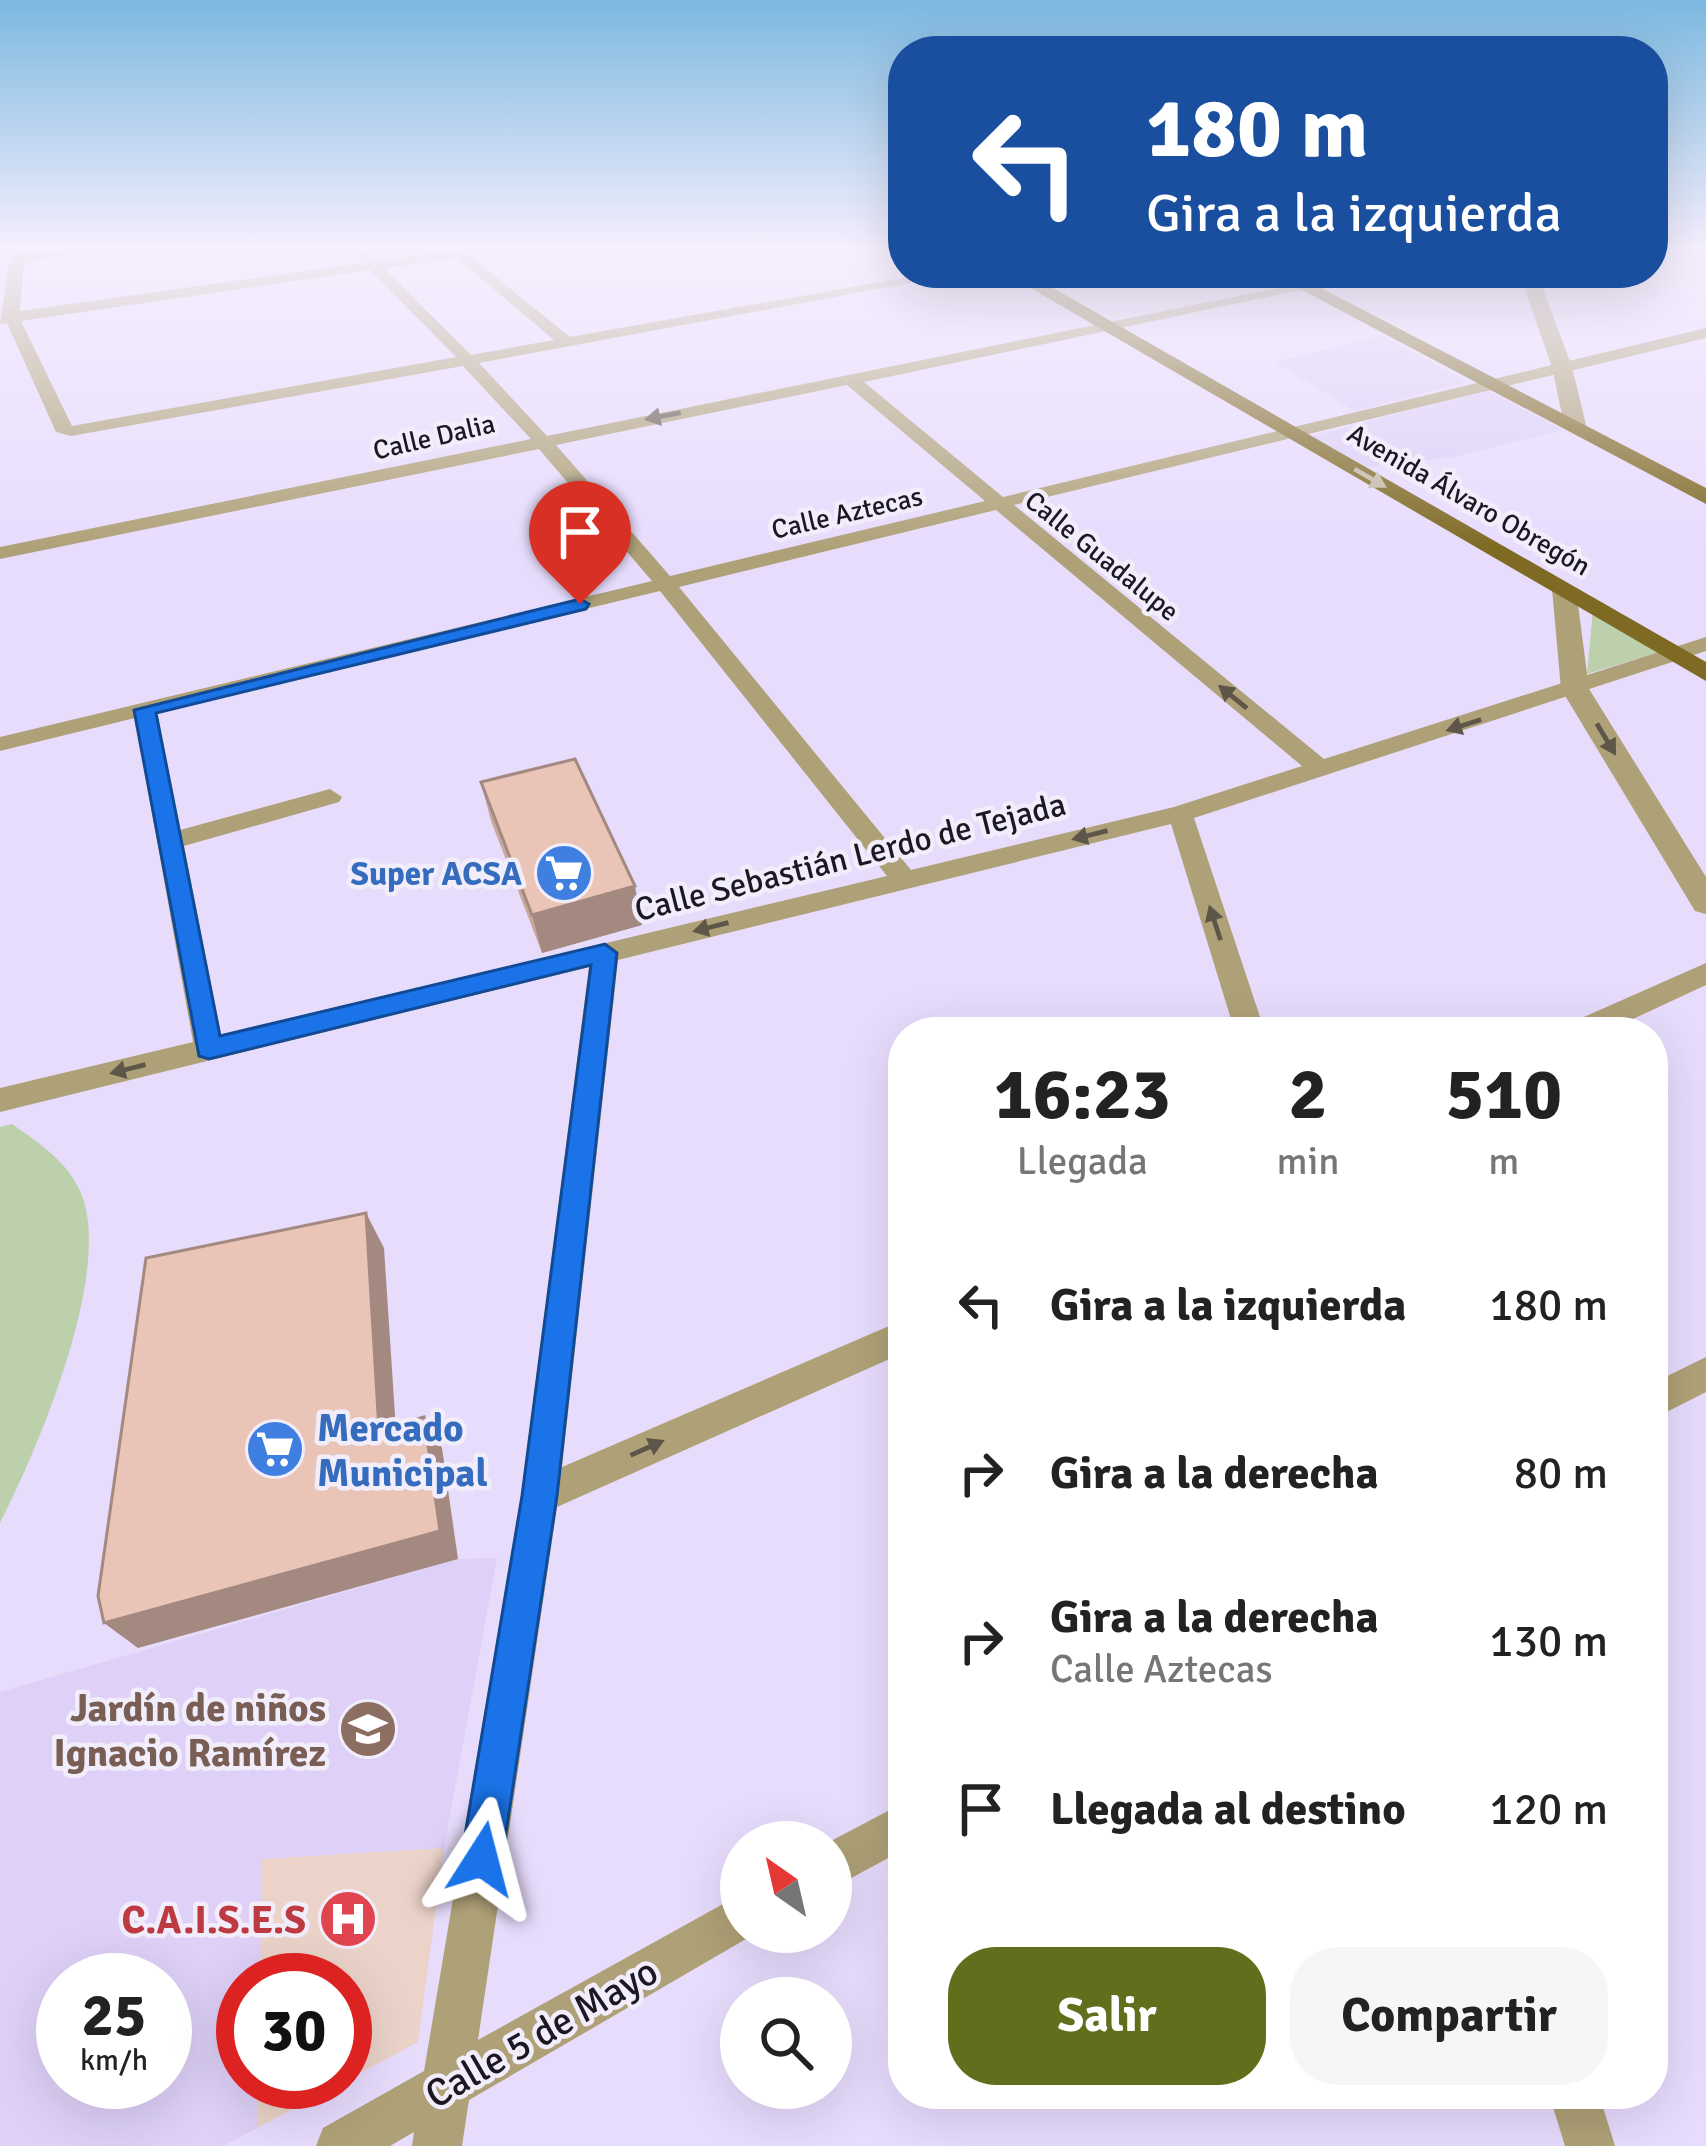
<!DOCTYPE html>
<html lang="es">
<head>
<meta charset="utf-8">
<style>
  :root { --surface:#fff; --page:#f6f6f6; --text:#222; --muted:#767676; --accent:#606f1b }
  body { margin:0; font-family:Signika,sans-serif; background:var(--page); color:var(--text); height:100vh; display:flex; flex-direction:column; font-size:45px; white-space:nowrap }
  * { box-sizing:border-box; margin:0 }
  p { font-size:39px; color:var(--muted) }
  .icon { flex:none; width:66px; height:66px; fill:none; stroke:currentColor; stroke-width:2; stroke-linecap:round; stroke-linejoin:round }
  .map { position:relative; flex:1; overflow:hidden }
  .panel { position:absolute; left:888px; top:1017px; width:780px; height:1092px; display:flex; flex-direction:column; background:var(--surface); border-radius:48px; box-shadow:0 12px 48px #0002 }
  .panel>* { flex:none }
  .top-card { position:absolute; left:888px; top:36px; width:780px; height:252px; border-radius:48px; box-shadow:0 12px 48px #0002; background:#1a4fa0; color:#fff; overflow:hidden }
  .needle { width:78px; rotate:326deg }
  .fabs { position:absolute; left:720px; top:1821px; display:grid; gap:24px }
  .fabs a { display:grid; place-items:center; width:132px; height:132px; border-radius:50%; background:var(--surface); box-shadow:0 12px 48px #0002; font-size:60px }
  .speed { position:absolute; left:36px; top:1953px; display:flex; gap:24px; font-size:60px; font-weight:700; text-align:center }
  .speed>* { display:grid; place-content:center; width:156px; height:156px; border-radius:50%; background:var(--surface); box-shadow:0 12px 48px #0002; line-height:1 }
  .speed small { font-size:30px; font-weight:400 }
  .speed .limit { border:18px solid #d22; background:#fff; color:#111 }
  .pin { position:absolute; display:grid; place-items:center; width:102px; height:102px; color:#fff; margin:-123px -51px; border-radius:50% 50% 50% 0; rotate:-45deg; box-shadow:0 0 12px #0007 }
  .pin .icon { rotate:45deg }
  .me { position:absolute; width:132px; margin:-66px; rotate:9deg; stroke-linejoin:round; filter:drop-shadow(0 0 9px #0008) }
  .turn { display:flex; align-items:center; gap:42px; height:252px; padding:0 60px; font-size:54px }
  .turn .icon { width:156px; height:156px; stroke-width:2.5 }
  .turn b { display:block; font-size:84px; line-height:102px }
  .eta { display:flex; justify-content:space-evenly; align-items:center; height:204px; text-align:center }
  .eta b { font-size:72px; font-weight:800; line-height:84px }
  .action { display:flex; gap:24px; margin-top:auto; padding:24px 60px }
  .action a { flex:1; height:138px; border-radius:48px; background:var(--accent); color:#fff; font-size:48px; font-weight:800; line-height:138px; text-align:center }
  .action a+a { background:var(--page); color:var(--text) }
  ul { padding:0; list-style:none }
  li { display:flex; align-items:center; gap:36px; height:168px; padding:0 60px }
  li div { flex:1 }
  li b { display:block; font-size:45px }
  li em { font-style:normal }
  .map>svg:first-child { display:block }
  .built { fill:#ded0f7; fill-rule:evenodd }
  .medical { fill:#ebd3c9 }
  .green { fill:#bbd0ab }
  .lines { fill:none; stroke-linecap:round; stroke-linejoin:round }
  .minor { fill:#afa177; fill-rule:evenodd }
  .tertiary { fill:#afa177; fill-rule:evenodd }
  .primary { fill:#7f6a24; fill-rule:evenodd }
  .wall { fill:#c8a99d }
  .shaded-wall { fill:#a38980 }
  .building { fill:#e9c4b7; stroke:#a38980; stroke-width:3 }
  .oneway { fill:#5e5649 }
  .oneway2 { fill:#c4b9a4 }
  .route { fill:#1a73e8; stroke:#114b97; stroke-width:3 }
  .labels { text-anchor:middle; stroke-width:9; stroke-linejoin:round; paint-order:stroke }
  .far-street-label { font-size:27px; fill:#1c1823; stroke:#f2edfa }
  .street-label { font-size:33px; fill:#1c1823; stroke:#f2edfa }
  .shop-label { font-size:33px; font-weight:bold; fill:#366cbe; stroke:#f2edfa; text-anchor:end }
  .near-shop-label { font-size:39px; font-weight:bold; fill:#366cbe; stroke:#f2edfa; text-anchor:start }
  .near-education-label { font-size:39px; font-weight:bold; fill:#785e54; stroke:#f2edfa; text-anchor:end }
  .near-health-label { font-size:39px; font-weight:bold; fill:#be3a42; stroke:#f2edfa; text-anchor:end }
  .near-street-label { font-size:39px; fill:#1c1823; stroke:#f2edfa }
</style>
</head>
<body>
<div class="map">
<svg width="1706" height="2146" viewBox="0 0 1706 2146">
  <rect width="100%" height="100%" fill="#e8dcfd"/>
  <g class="built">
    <path d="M1383 336 1468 382 1354 411 1275 362Z"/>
    <path d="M1488 391 1563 430 1453 457 1367 467 1311 436Z"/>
    <path d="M497 1558 444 1848 262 1859 261 1980H243V2082H258L257 2128 224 2146H0V1692L458 1559ZM63 1980H165V2082H63Z"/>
  </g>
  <g class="medical">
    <path d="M444 1848 418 2042 345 2081V1980H260L262 1859Z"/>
    <path d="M258 2082H343L257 2128Z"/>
  </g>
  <g class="green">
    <path d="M1593 610 1660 652 1587 674Z"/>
    <path d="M12 1124C39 1143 70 1163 82 1196 112 1275 37 1451 0 1523V1127Z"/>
  </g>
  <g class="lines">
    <g class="minor">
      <path d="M11 249H25V254L98 249 24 263 20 311 362 263 349 249H364L376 261 461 249 570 337 931 273H963L479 363 547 436 1352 273H1381L864 382 1003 497 1706 328V338L1014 505 1324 759 1706 637V651L1194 818 1265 1032H1235L1171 824 618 960 562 1467 903 1320V1353L557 1507 478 2040 741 1894V1932H758L469 2100 462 2146H412L414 2132 390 2146H316L323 2128 424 2071 521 1496 589 967 0 1112V1088L193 1042 135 718 0 751V737L652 581 539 449 0 559V547L531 439 463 366 71 436 56 432 7 323 0 324ZM457 258 554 340 471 355 384 268ZM370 270 456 357 72 426 21 321ZM847 385 985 501 670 576 556 445ZM996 510 1302 766 1174 807 911 870 679 587ZM660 591 887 876 221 1035 184 846 339 802 342 797 330 789 180 830 157 713Z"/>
      <path d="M1086 273H1115L1038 291 1031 287Z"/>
      <path d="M1706 963V985L1605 1032H1563L1568 1024Z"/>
      <path d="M1706 1357V1392L1653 1419V1383Z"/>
      <path d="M903 1803V1850L831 1889 829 1842Z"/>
      <path d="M1549 2094H1599L1615 2146H1565Z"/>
    </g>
    <g class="tertiary">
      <path d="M1519 273H1537L1572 367 1587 429 1583 433 1565 429 1552 367Z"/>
      <path d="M1564 582 1576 589 1589 689 1706 877V914L1695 911 1561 689 1552 589Z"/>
    </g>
    <g class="primary">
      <path d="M1005 273H1027L1706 662V681Z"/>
      <path d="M1270 273H1292L1706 488V504Z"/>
    </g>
  </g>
  <path class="wall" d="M481 783 642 925 542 953 491 821Z"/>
  <g class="shaded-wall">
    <path d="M635 886 642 925 542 953 532 915Z"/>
    <path d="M366 1213 384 1248 398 1461 379 1430Z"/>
    <path d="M424 1417 442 1448 458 1559 138 1648 104 1623Z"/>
  </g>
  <g class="building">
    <path d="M575 759 635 886 532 915 481 782Z"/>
    <path d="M366 1213 379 1430 424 1417 440 1531 104 1623 98 1596 146 1258Z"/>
  </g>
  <defs><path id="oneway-solid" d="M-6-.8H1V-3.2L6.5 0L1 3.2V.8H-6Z" transform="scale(3)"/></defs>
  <g class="oneway">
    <use href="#oneway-solid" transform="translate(663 416) rotate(169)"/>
    <use href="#oneway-solid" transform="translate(1233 697) rotate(-141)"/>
    <use href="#oneway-solid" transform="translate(1464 725) rotate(162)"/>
    <use href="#oneway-solid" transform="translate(1606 739) rotate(59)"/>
    <use href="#oneway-solid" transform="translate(1090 835) rotate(166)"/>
    <use href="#oneway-solid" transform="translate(1215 923) rotate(-108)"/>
    <use href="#oneway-solid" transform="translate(711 927) rotate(166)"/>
    <use href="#oneway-solid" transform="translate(128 1069) rotate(166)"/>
    <use href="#oneway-solid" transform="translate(647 1448) rotate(-24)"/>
  </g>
  <use class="oneway2" href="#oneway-solid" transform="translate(1370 478) rotate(30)"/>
  <linearGradient id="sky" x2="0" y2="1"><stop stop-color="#7cb8e0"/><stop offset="0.45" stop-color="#f5effe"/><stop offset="1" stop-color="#f5effe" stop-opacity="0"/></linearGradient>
  <rect width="1706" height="549" fill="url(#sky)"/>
  <path class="route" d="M580 599 589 604 586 609 156 713 220 1036 605 944 617 953 557 1496 502 1859 496 1874 482 1880 467 1874 461 1859 522 1496 591 965 209 1059 199 1056 134 710Z"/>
  <defs>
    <g id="supermarket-disc" transform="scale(3)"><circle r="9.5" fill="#3f7fe0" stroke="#f2edfa"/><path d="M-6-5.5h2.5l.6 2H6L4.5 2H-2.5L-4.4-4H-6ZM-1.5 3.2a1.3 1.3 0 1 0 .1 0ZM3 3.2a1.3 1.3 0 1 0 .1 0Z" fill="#fff"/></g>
    <g id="school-disc" transform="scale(3)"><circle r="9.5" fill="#8d6e63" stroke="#f2edfa"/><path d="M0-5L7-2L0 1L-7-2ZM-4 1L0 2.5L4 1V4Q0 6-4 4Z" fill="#fff"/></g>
    <g id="hospital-disc" transform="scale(3)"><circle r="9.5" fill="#e0444e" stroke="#f2edfa"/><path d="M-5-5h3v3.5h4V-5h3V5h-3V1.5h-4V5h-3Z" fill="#fff"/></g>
  </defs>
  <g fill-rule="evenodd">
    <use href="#supermarket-disc" x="564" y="873"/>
    <use href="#supermarket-disc" x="275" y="1449"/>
    <use href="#school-disc" x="368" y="1729"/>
    <use href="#hospital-disc" x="348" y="1919"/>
  </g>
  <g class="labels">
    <g class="far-street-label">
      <text transform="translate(434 437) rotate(-13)" y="9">Calle Dalia</text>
      <text transform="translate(1469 500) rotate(30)" y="9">Avenida Álvaro Obregón</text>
      <text transform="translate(847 513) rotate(-13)" y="9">Calle Aztecas</text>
      <text transform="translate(1102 556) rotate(39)" y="9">Calle Guadalupe</text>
    </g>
    <g class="street-label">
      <text transform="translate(850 856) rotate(-14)" y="12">Calle Sebastián Lerdo de Tejada</text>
    </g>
    <g class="shop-label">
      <text x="522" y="885">Super ACSA</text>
    </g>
    <g class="near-shop-label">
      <text x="317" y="1441">Mercado<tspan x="317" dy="45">Municipal</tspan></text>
    </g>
    <g class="near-education-label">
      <text x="326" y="1721">Jardín de niños<tspan x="326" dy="45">Ignacio Ramírez</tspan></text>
    </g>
    <g class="near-health-label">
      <text x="306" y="1933">C.A.I.S.E.S</text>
    </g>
    <g class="near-street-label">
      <text transform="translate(541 2032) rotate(-30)" y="14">Calle 5 de Mayo</text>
    </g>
  </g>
</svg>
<div class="fabs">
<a><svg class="needle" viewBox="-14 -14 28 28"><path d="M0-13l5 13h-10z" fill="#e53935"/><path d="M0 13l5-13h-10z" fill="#767676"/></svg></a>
<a><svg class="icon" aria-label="search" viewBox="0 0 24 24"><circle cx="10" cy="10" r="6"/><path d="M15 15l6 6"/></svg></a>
</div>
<div class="speed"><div>25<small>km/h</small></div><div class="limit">30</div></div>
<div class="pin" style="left:580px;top:604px;background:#d93025"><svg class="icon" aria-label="arrive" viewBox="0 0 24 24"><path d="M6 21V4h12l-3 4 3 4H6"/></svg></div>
<svg class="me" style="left:482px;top:1859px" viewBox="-20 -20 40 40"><path d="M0-17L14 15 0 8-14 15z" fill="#1a73e8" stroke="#fff" stroke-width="4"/></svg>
<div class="top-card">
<div class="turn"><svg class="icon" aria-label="left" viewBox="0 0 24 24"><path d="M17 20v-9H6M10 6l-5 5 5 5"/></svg><div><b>180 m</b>Gira a la izquierda</div></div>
</div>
<section class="panel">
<div class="eta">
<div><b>16:23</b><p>Llegada</p></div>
<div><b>2</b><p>min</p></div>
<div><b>510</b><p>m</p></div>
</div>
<ul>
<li><svg class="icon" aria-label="left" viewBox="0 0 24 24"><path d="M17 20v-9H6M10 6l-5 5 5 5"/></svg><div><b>Gira a la izquierda</b></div><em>180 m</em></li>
<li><svg class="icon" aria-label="right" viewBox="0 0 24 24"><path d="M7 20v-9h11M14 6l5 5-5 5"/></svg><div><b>Gira a la derecha</b></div><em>80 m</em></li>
<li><svg class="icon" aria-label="right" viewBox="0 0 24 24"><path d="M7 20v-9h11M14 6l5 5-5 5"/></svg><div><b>Gira a la derecha</b><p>Calle Aztecas</p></div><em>130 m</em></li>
<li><svg class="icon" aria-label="arrive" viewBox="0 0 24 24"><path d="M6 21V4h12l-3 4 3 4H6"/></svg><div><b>Llegada al destino</b></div><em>120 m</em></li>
</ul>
<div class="action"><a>Salir</a><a>Compartir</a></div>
</section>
</div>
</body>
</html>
